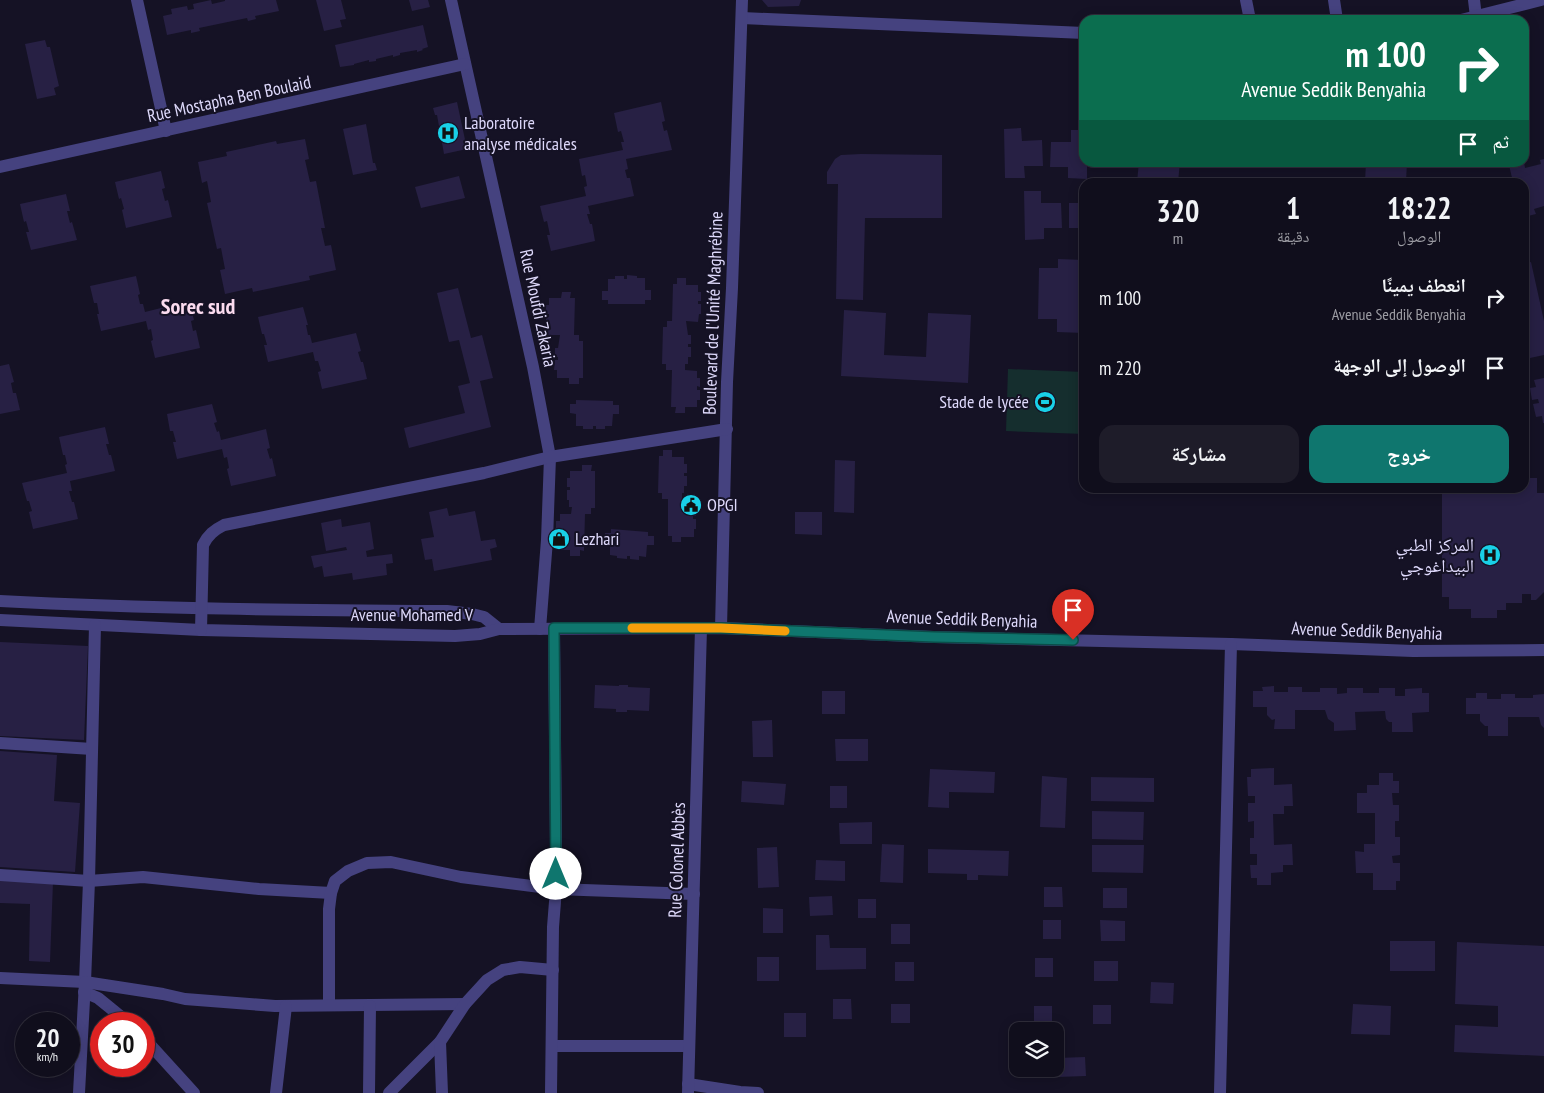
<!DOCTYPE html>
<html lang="ar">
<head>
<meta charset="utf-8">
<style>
  :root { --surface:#100e1c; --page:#1e1c29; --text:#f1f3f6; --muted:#9c9ca3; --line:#302e3b; --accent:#0f766e }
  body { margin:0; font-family:"PT Sans Narrow","Noto Naskh Arabic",sans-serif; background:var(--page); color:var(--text); direction:rtl; height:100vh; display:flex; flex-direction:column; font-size:19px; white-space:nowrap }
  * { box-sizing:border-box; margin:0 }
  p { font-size:16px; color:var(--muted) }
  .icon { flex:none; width:28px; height:28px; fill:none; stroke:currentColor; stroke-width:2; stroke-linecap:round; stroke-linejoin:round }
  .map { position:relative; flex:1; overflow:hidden; direction:ltr }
  .drawer { position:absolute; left:1079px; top:178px; width:450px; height:315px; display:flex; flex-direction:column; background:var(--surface); border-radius:15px; box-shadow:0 2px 12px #0003,0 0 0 1px var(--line); direction:rtl }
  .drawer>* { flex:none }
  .top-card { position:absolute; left:1079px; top:15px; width:450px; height:152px; border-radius:15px; box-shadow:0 2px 12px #0003,0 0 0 1px var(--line); direction:rtl; background:#0b6e4f; color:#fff; overflow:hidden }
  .controls { position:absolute; left:1009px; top:1022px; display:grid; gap:10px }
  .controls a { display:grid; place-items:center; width:55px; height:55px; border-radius:10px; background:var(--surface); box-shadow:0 2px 12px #0003,0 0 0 1px var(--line); font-size:25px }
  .speed { position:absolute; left:15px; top:1012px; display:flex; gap:10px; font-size:25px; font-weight:700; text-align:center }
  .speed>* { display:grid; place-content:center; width:65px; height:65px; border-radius:50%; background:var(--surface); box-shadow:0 2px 12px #0003,0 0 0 1px var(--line); line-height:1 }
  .speed small { font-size:12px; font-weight:400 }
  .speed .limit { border:8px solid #d22; background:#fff; color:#111 }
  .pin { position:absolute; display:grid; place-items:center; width:42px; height:42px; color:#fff; margin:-51px -21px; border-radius:50% 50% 50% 0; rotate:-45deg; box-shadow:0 0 5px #0007 }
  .pin .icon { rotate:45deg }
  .me { position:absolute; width:55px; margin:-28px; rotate:0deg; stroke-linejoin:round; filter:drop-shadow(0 0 4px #0008) }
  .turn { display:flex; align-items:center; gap:18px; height:105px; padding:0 20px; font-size:22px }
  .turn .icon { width:65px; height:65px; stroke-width:2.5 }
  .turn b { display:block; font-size:35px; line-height:42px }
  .then { display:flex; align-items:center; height:48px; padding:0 20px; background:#0003; gap:10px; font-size:19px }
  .eta { display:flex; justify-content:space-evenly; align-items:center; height:85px; text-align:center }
  .eta b { font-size:30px; font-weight:800; line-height:35px }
  .cta { display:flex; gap:10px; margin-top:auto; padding:10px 20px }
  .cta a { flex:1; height:58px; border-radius:15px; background:var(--accent); color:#fff; font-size:20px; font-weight:800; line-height:58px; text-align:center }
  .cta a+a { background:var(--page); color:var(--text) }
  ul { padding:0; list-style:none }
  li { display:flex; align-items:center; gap:15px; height:70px; padding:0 20px }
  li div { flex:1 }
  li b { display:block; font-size:19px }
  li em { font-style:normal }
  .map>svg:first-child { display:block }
  .green { fill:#152e2e }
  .building { fill:#272044 }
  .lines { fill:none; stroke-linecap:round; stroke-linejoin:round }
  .minor { stroke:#45427f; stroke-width:12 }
  .route-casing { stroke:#0a4d48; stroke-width:12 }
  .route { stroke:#0f766e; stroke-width:9 }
  .slow { stroke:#f59e0b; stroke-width:9 }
  .labels { text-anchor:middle; stroke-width:4; stroke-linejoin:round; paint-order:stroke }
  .street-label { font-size:18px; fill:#ded9fb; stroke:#151225 }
  .poi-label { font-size:18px; fill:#ded9fb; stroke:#151225; text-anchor:start }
  .district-label { font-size:22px; font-weight:bold; fill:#fbdbef; stroke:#151225 }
</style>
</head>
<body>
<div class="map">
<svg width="1544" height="1093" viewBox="0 0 1544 1093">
  <rect width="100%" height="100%" fill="#151225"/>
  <path class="green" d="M1008 369 1084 372V434L1006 431Z"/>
  <g class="building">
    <path d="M211 0 212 4 225 1V0H276L279 11 255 16 256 19 248 21 247 18 199 28 200 31 191 33V30L167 35 163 16 172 14 171 9 187 6 188 10 194 9 193 4Z"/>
    <path d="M316 0H341L346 19 340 20 342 27 324 31Z"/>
    <path d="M409 0H428L430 7 412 11Z"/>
    <path d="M762 0H801L799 6 768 7Z"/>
    <path d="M423 25 428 47 422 49 423 50 417 52V50L400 53V55L393 57V55L376 59V61L369 62V60L354 64V65L340 67 335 45Z"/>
    <path d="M45 40 47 47H50L59 86 54 88 56 95 37 99 25 44Z"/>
    <path d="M457 102 467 149 444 154 437 115H435L433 108Z"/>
    <path d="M661 102 665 121 662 122 664 131 667 130 672 150 626 159 628 169 625 170 627 178H630L634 196 588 206 590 214H587L590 224H592L595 241 551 251 547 235H550L547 221 544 222 540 206 586 196 584 187 587 186 585 175 582 176 579 159 623 150 621 142H624L621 131 618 132 614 113Z"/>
    <path d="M366 124 373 163H375L377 170 353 175 343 129Z"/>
    <path d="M1021 128 1022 141 1042 140 1043 166H1024L1025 178H1005L1004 129Z"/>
    <path d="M1071 130H1084V162H1087V179L1068 178V167H1050L1051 142H1071Z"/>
    <path d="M305 139 309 159 305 160 310 182 316 181 325 228H321L325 246 331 245 336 270 309 276 310 280 253 292 252 288 225 294 220 270 225 269 221 248 217 249 207 203 211 202 207 181 202 183 198 162 227 156 226 152 276 141 277 144Z"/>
    <path d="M861 154 942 155V218H865L863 300 836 299 838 184H827V172L835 159 841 155Z"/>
    <path d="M1544 159V206L1534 209 1536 214 1524 217V182H1513L1509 165 1524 162 1525 168 1541 164 1540 160Z"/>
    <path d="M1139 162H1180L1178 182H1137Z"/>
    <path d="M1366 162H1407L1406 182H1365Z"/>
    <path d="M161 171 165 188 162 189 165 201 168 200 172 217 126 228 122 210 124 209 121 198 119 199 115 182Z"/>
    <path d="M459 176 465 198 421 208 415 187Z"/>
    <path d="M1024 191H1041V203H1061L1062 228H1044V239L1025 240Z"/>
    <path d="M66 194 70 211H67L70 223 72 222 77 240 31 250 26 232H29L26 221 24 222 20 204Z"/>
    <rect x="1069" y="203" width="15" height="25"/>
    <path d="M1058 259 1084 260V333L1057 332V319H1038L1039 268H1058Z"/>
    <path d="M1531 262 1544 321V355L1530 358 1528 351 1524 352V339H1526L1525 335H1524V264Z"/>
    <path d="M627 275 637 276V278H645V290H651V300H645V304H608V300H602V291H608V279H615V276H624V279H627Z"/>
    <path d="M136 276 140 294 138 295 140 304H143L145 312 189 301 194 320 191 321 193 331 196 330 200 348 155 358 151 341 153 340 151 329 148 330 146 321 101 331 97 314H99L97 303H94L90 286Z"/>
    <path d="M677 278H686V285H698V292H701V301H698V304H701V314H699L698 322 686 321 688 335H691V344H688V347H691V357H688V364H685V370L697 371V378H700V387L697 386V390H700V400H697V407H685V413H675L676 407H671L672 370H666V364H662L663 327H667V321H672L673 284H677Z"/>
    <path d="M458 288 471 338 482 335 493 378 480 381 491 427 409 448 404 428 465 413 458 386 470 383 459 340 449 342 437 293Z"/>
    <path d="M562 292H571L570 298H575L574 335H579V341H583V378H579V384H569V378H557V370H554L555 360H558V357H555V348H558L560 335H548V327H546V317H549V314H546V305H549V298H561Z"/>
    <path d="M303 307 308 325H306L308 335H310L312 343 356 333 361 351 358 352 361 362H363L367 379 322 389 318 372 321 371 318 361H315L313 352 268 362 264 345H267L264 334H262L258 317Z"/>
    <path d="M844 310 886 313 884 355 926 357 928 313 971 315 968 383 841 376Z"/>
    <path d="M9 364 14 382 11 383 13 393H16L20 410 0 414V366Z"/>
    <path d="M1544 378V423H1543L1542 416 1536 417 1533 404 1539 403 1538 399 1532 400 1530 388 1536 387 1534 380Z"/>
    <path d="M576 400 613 401V405H619V414H613L612 426H605V429H596V426H593V429H583V426H576V414L570 413V404H576Z"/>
    <path d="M212 404 217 422 214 423 217 432 219 431 221 440 266 429 270 448 267 449 270 459 272 458 276 476 231 486 227 469 229 468 227 457 224 458 222 449 177 459 173 442H176L173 431H170L167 414Z"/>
    <path d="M105 427 109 444H106L109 455H111L115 471 70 481 72 491H69L72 502H74L78 519 33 529 29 512 32 511 29 501H27L22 483 67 473 65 465 67 464 65 455H63L59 437Z"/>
    <path d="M663 450H672V457H684V464H687V473H684V476H687V486H684V493H682V500H693V507H697L696 516H693V519H696V529H694V537H681V542H672V536H668V499H662V493H658L659 456H663Z"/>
    <path d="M835 460 855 461 854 513 834 512Z"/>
    <path d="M582 465H592L591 471H595V508H591V514H585L584 551 580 550V556H570V550H558V543L556 542V533H559V530L556 529V521H560V514H571L572 507H569V500H567V490H570V487H567V478H570V471H582Z"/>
    <path d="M1524 478H1537V493H1544V592L1536 600H1531V594H1522V603H1506V610H1497V618H1471V609H1449V597H1442V494H1452V492H1454V488H1524Z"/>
    <path d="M447 508 449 516 475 511 481 541 495 539 497 547 490 549 492 560 434 571 432 559 425 560 421 539 434 537 429 512Z"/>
    <path d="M795 512H822V535L795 534Z"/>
    <path d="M341 519 342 527 370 522 374 549 366 551 367 557 392 554 393 563 386 564 387 575 353 580 352 573 324 577 322 566 314 568 311 556 347 550 346 547 326 551 321 523Z"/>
    <path d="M611 529 648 532V536H654V545H647L646 557 639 556V560L630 559V556H627V559L617 558V556L610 555V543L605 542V533H611Z"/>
    <path d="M0 642 88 646 84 740 0 736Z"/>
    <path d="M595 685 619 686V685H628V687L650 688 649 711 627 710V712H616V709L594 708Z"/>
    <path d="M1274 686V692H1288V687H1302V692H1320V688H1337V694L1347 693V688H1363V693H1379V688H1395V696H1405V689L1422 688V693H1429V712L1412 713 1413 732H1392V722H1389L1386 719 1385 711 1355 712 1356 730 1334 731V723L1328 719 1325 710H1295V729H1274L1275 719 1272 720 1267 715V707H1253V691H1263L1262 687Z"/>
    <rect x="822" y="691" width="23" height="23"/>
    <path d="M1476 693H1487V699H1501V694H1515V698H1533V695L1544 694V728L1541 725 1539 717H1508V736H1488V726H1485L1480 721V714H1466V698H1476Z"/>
    <path d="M772 720 773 757H753L752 721Z"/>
    <path d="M835 739H868V761H836Z"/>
    <path d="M0 751 57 755 54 801 80 803 75 872 0 867Z"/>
    <path d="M1274 768V785L1292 784 1293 806H1284V814H1273L1274 845 1292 844 1293 865H1283V872L1271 873V885H1257V878H1251L1250 865H1257V854H1250V838H1254V821L1248 822V803H1255V796H1248L1247 777H1251V769Z"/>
    <path d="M930 769 995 772 994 793 949 792V808L928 807Z"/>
    <path d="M1379 773H1393V781H1399V793H1392L1393 805H1399V821H1395V837H1400V855L1392 856 1393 863H1400V881H1396V890H1373V873H1356L1355 851 1364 852V844H1375V813H1357V793H1367V785H1379Z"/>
    <path d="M1042 776 1067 778 1065 828 1040 827Z"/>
    <path d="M1091 777 1154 778V802L1091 801Z"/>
    <path d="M742 781 786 784 784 805 741 802Z"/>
    <rect x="830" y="786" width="17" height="22"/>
    <path d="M1092 811 1144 812 1143 840 1092 839Z"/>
    <path d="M872 822V844H840L839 823Z"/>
    <path d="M882 844 904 845 903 883 880 882Z"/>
    <path d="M1092 845H1144L1143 873 1092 872Z"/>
    <path d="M777 847 779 887 758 888 757 848Z"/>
    <path d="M928 849 1009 851 1008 876 978 875V880H967V874L928 873Z"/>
    <path d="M816 860 845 861V881L815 880Z"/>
    <path d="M0 880 53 882 50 962 29 961 30 904 0 903Z"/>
    <path d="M1044 887H1062L1063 907H1044Z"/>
    <rect x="1103" y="888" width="24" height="20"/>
    <path d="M832 896 833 915 810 916 809 897Z"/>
    <rect x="858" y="899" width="18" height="19"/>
    <path d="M763 908 783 909V933H763Z"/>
    <rect x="1043" y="920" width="18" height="19"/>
    <path d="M1100 920 1125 921V941H1101Z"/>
    <rect x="891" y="924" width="19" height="20"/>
    <path d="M816 935H829L830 948H866V969L816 970Z"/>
    <rect x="1390" y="941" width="45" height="30"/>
    <path d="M1457 942 1544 946V1056L1454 1052 1455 1025 1498 1027V1006L1455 1004Z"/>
    <rect x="757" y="957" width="22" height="24"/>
    <rect x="1035" y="958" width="18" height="19"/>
    <rect x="1094" y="961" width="24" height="20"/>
    <rect x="895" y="962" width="19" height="19"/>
    <path d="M1151 982 1174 983 1173 1004 1150 1003Z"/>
    <path d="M833 999H851L852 1019H833Z"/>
    <rect x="891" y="1004" width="19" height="19"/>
    <path d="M1353 1004 1391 1006 1390 1035 1351 1034Z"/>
    <rect x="1093" y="1005" width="18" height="19"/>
    <rect x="1034" y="1006" width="18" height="19"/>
    <rect x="784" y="1013" width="22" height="24"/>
    <path d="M1085 1057 1086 1076 1057 1077V1058Z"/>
  </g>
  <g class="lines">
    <g class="minor">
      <path d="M137 0 166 131"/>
      <path d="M451 0 533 367 550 457 547 540 540 629"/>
      <path d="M1246 0 1250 20"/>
      <path d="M1334 0 1337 20"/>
      <path d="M1474 0 1476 17"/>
      <path d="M742 18 1084 33"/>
      <path d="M1461 20 1541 0"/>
      <path d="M0 167 465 64"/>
      <path d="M0 601C149 609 298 610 447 611L472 614 484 617 499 629"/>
      <path d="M0 620 201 630 455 636 480 634 499 629 721 628 934 637 1231 644 1413 651 1544 650"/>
      <path d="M721 628 727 382 732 288 742 0"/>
      <path d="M201 630 203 545C208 535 214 530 224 525L484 473 550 457 727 429"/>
      <path d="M0 743 92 749"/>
      <path d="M0 875 89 881 143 877 259 889 331 893"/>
      <path d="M0 978 85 982 89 881 95 625"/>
      <path d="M84 992 98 998 130 1024"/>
      <path d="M329 1005V909L331 893 335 881 348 871 367 863 391 862 461 877 556 889 694 894"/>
      <path d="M144 1038 194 1093"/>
      <path d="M552 1046H689"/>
      <path d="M688 1084 740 1092 758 1093"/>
      <path d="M79 1093 85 982 163 994 185 999 275 1006 465 1004"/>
      <path d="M276 1093 286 1006"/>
      <path d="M369 1093 370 1006"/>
      <path d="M389 1093 440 1042"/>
      <path d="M442 1093 440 1042 465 1004 487 980 503 970 520 967 553 970"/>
      <path d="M551 1093 553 927 556 889V844L554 629"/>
      <path d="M688 1093 701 628"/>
      <path d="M1220 1093 1231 644"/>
    </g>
  </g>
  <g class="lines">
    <g class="route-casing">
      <path id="route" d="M556 874 554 628H721L934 637 1073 640"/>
    </g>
    <use href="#route" class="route"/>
    <path class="slow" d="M632 628H721L785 631"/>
  </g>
  <defs>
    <g id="hospital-disc" transform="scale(1.125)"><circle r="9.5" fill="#19d0e7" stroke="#151225"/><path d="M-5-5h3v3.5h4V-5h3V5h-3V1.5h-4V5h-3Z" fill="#111"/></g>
    <g id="stadium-disc" transform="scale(1.125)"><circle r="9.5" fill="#19d0e7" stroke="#151225"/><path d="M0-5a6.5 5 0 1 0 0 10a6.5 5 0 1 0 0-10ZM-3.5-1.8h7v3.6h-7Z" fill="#111"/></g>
    <g id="civic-disc" transform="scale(1.125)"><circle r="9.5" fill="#19d0e7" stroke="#151225"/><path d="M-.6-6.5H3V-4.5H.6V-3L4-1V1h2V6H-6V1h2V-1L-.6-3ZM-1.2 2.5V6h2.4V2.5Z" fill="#111"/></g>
    <g id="shop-disc" transform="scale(1.125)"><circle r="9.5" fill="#19d0e7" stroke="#151225"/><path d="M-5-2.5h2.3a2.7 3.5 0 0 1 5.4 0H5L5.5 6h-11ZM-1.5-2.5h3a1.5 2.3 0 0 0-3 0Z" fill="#111"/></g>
  </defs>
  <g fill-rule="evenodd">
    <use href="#hospital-disc" x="448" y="133"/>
    <use href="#stadium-disc" x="1045" y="402"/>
    <use href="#civic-disc" x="691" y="505"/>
    <use href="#shop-disc" x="559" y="539"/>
    <use href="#hospital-disc" x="1490" y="555"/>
  </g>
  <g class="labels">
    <g class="street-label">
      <text transform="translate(229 99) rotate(-12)" y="6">Rue Mostapha Ben Boulaid</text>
      <text transform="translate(538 308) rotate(78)" y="6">Rue Moufdi Zakaria</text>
      <text transform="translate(713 313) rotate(-88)" y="6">Boulevard de l'Unité Maghrébine</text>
      <text x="412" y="621">Avenue Mohamed V</text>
      <text transform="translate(962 619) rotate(2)" y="6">Avenue Seddik Benyahia</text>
      <text transform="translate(1367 631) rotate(2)" y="6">Avenue Seddik Benyahia</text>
      <text transform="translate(677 860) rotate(-88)" y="6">Rue Colonel Abbès</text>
    </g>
    <g class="poi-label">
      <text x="464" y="129">Laboratoire<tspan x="464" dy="21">analyse médicales</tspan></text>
      <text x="1029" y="408" text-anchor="end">Stade de lycée</text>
      <text x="707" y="511">OPGI</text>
      <text x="575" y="545">Lezhari</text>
      <text x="1474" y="551" text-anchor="end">المركز الطبي<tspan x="1474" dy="21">البيداغوجي</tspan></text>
    </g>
    <g class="district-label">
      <text x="198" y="314">Sorec sud</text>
    </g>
  </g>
</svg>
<div class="controls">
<a><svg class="icon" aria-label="layers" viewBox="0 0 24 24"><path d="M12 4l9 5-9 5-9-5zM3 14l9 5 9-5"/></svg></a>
</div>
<div class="speed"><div>20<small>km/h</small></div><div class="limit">30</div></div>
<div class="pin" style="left:1073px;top:640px;background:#d93025"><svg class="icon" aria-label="arrive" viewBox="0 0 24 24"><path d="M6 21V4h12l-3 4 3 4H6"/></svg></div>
<svg class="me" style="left:556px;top:874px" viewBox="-20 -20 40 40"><circle r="19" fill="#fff"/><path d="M0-13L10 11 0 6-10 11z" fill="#0f766e"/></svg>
<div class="top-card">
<div class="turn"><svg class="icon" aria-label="right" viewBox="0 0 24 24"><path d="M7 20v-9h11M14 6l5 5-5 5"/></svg><div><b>100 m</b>Avenue Seddik Benyahia</div></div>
<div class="then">ثم<svg class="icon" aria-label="arrive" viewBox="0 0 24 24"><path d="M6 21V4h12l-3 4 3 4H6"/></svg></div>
</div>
<section class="drawer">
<div class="eta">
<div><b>18:22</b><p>الوصول</p></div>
<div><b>1</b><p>دقيقة</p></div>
<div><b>320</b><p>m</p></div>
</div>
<ul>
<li><svg class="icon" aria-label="right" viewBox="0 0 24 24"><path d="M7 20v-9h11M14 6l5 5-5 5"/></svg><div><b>انعطف يمينًا</b><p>Avenue Seddik Benyahia</p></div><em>100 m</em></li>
<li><svg class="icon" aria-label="arrive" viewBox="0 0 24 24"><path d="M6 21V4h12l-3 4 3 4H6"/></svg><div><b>الوصول إلى الوجهة</b></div><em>220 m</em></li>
</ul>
<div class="cta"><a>خروج</a><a>مشاركة</a></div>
</section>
</div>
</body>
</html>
